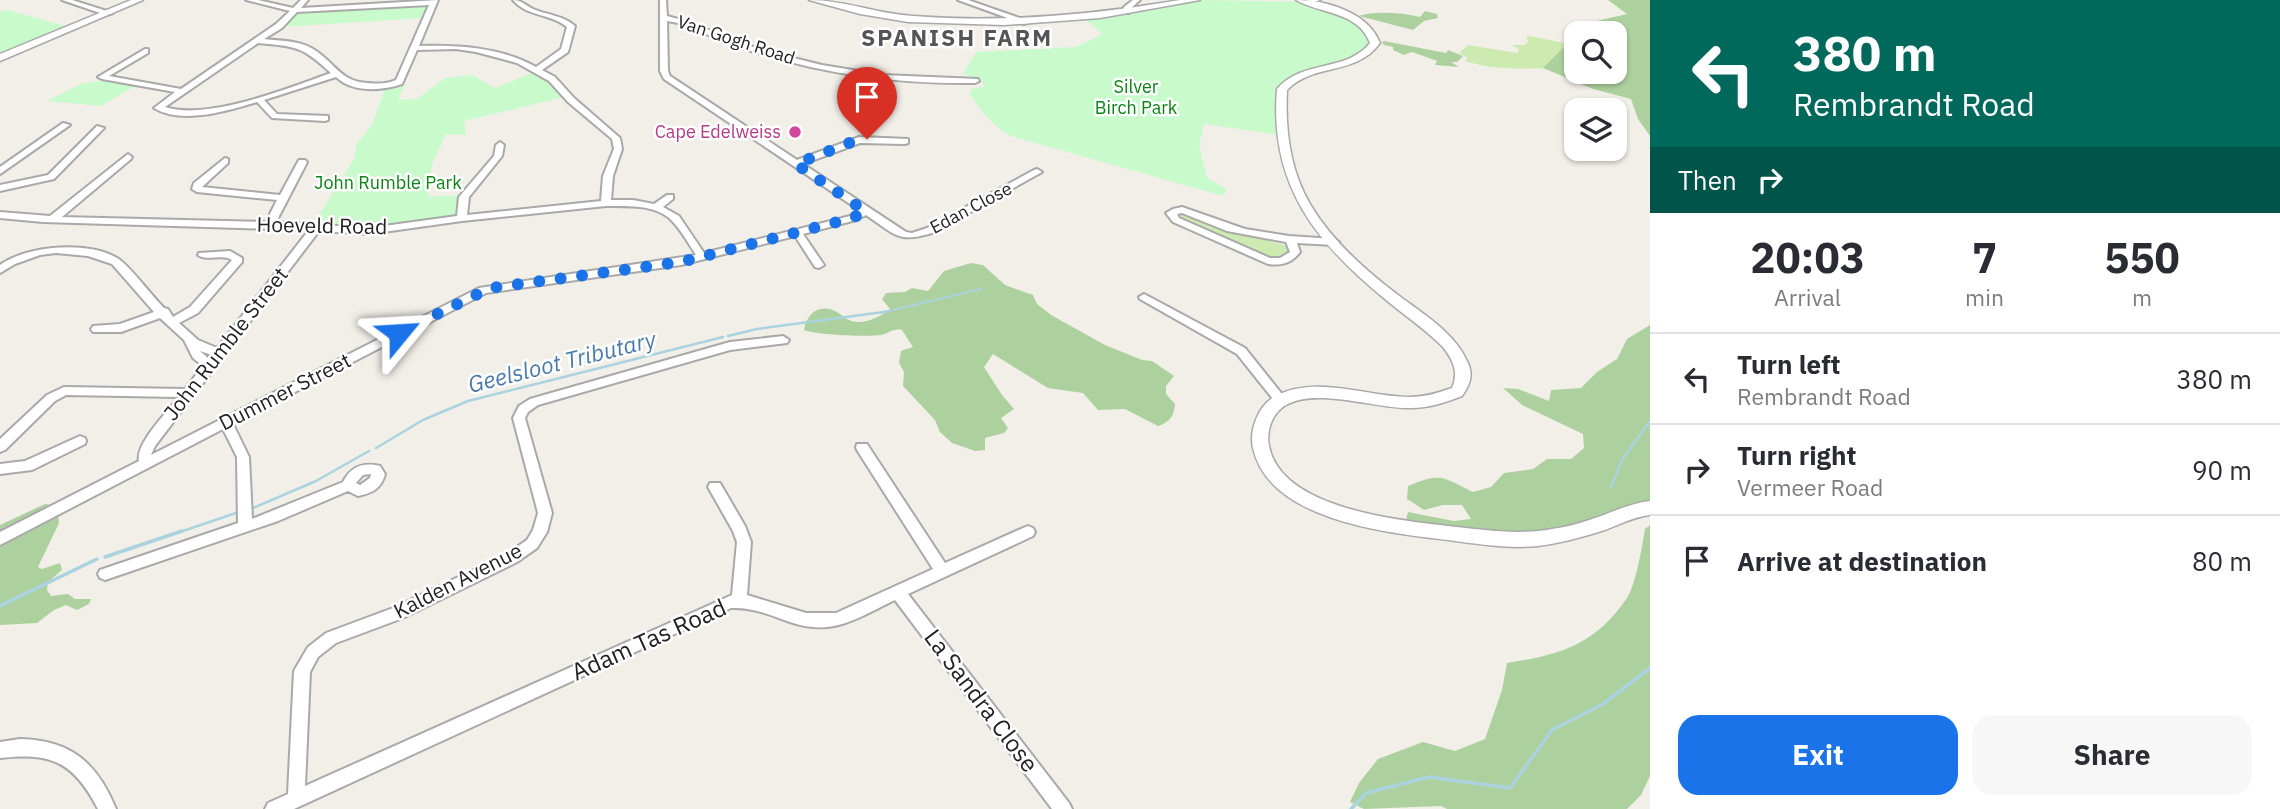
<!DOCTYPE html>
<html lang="en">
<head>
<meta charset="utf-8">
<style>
  :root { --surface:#fff; --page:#f7f7f7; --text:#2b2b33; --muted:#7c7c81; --line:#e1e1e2; --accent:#1a73e8 }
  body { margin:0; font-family:"IBM Plex Sans",sans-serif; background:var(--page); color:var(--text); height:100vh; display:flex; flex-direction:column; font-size:26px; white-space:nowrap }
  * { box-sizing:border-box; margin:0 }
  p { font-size:23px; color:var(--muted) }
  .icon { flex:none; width:38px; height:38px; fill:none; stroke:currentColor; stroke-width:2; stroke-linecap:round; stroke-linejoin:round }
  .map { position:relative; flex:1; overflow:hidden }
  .details { display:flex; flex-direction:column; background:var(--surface); width:630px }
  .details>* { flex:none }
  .guide { background:#00695c; color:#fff; overflow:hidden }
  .tools { position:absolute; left:1564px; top:21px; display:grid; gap:14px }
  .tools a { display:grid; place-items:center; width:63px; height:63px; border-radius:14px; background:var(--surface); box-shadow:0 2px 5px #0004; font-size:35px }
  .pin { position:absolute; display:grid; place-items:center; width:60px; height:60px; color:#fff; margin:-72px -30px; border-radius:50% 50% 50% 0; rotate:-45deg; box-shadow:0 0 7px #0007 }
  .pin .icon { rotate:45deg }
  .me { position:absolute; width:77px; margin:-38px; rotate:63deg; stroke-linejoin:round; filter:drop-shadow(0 0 5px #0008) }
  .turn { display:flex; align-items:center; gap:24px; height:147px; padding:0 28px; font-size:32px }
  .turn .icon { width:91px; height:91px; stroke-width:2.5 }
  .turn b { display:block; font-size:49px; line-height:60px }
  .then { display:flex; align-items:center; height:66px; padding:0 28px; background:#0003; gap:14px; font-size:26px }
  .eta { display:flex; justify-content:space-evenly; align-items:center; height:119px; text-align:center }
  .eta b { font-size:42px; font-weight:700; line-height:49px }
  .cta { display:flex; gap:14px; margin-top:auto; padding:14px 28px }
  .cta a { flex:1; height:80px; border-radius:21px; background:var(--accent); color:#fff; font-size:28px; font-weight:700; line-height:80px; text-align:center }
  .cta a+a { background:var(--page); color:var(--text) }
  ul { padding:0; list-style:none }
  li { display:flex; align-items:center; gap:21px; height:91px; padding:0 28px; border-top:2px solid var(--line) }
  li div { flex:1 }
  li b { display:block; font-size:26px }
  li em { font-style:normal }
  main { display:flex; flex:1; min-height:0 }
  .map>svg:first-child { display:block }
  .grass { fill:#cdebb0 }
  .forest { fill:#add19e }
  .park { fill:#c8facc }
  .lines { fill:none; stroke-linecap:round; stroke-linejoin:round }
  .stream-far2 { stroke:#aad3df; stroke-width:2 }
  .stream-far1 { stroke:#aad3df; stroke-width:2.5 }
  .stream { stroke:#aad3df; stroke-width:3.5 }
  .minor-casing { stroke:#a9a9a9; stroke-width:4 }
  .tertiary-casing { stroke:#a9a9a9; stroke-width:3 }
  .minor { fill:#fff; fill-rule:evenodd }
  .tertiary { fill:#fff; fill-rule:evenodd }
  .route { stroke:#1a73e8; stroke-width:12; stroke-dasharray:0 21.6 }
  .hotel-dot { fill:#d1479c; stroke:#fff; stroke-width:2.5 }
  .labels { text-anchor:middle; stroke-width:5; stroke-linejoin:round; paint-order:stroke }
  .far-street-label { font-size:18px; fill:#222; stroke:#fff }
  .far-park-label { font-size:18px; fill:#0c8416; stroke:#fff }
  .far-hotel-label { font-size:18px; fill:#b23c85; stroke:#fff; text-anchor:end }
  .street-label { font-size:21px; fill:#222; stroke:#fff }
  .far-district-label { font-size:23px; font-weight:bold; letter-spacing:2px; fill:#555; stroke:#fff }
  .water-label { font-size:23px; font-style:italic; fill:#4a7aab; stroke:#fff }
  .near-street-label { font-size:24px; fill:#222; stroke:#fff }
</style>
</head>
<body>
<main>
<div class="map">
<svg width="1650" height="809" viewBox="0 0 1650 809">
  <rect width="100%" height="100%" fill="#f2efe9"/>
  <g class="grass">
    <path d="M1530 36 1569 44 1547 68C1519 69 1493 70 1465 61L1468 58 1459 53 1468 45 1517 53 1519 49 1511 45H1525L1528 41 1526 37Z"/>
    <path d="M1183 212 1210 225 1284 245 1290 252 1275 261 1179 220 1176 215Z"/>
  </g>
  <g class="forest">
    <path d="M1608 0H1650V136L1638 119 1631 99 1593 89 1543 68 1562 49 1577 40V72H1615V33H1595L1592 22 1627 14Z"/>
    <path d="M1425 11 1437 14 1438 18 1424 21 1413 30 1359 16C1373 11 1400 12 1420 17Z"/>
    <path d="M1384 41 1446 53 1448 50 1463 56 1457 62H1451L1459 67 1435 65 1437 61 1412 52 1404 55 1393 50V47L1384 45 1382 42Z"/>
    <path d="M971 263 983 265 1005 285 1033 295 1037 304 1051 315 1105 345 1142 360 1152 361 1174 376 1166 386V394L1175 404C1174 416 1170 422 1158 426L1125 409 1098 410 1083 393 1048 388 993 354 984 367 1002 395 1014 409 1001 418 1008 428 1004 433 985 438V450L975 451 952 443 940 432 935 420 903 386 904 372 899 363 901 351 913 347 902 330C893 328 890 333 881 335 867 337 817 335 804 330 807 313 819 304 835 311 840 313 844 318 849 320 863 326 880 317 890 309L882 299 886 293 905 292 912 288 928 291 944 271Z"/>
    <path d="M1650 325V504L1612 516 1519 538 1405 524 1408 512 1454 521 1471 519 1462 505H1443L1424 510 1407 499 1408 486C1442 472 1442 477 1473 492L1491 487 1504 473 1533 469 1547 459H1571L1584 448 1583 434 1522 405 1503 388 1518 389 1549 401 1551 390 1581 388 1597 372 1617 359 1627 339Z"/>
    <path d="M45 504 57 506 59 523 38 567 42 569 60 563 62 570 48 582 47 590 51 596 68 594 75 599H91L89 604 77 610 66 605 54 610 37 623 0 625V525Z"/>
    <path d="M1650 525V776L1641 795 1627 809H1447L1441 806 1364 809 1350 802 1359 783 1378 759 1423 742 1455 751 1485 739 1502 690 1507 663C1560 655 1595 645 1627 598 1636 584 1642 547 1645 529Z"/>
  </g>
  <g class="park">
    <path d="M1205 0 1304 2 1350 18 1371 38 1369 46 1353 58 1297 73 1282 82 1277 90 1281 135 1204 124 1199 145 1207 178 1227 189 1223 196 1011 136C992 126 981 111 969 93L973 88 984 87 981 79 963 74 976 52 1076 47 1103 34 1084 19Z"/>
    <path d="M424 5 429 7 425 18 280 27 294 14 300 12Z"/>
    <path d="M8 10 68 27 0 55V12Z"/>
    <path d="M537 71 564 97 464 121 466 135 446 134 432 164 428 197 461 195 458 212 455 216 372 229 316 224 317 218 354 159 357 144 372 125 385 88 404 86 398 100 417 99 445 78 472 75 495 88Z"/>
    <path d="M102 81 135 86 101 106 47 101 83 83Z"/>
  </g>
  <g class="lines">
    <path class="stream-far2" d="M880 313 981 289"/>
    <g class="stream-far1">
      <path d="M728 336 757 329 891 311"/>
      <path d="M376 448 423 420 468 401 723 337"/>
      <path d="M1611 487 1622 460 1650 421"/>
      <path d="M253 508 316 481 369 451"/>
      <path d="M177 533 236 513"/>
    </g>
    <g class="stream">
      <path d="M105 557 182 531"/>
      <path d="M0 606 97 559"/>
      <path d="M1351 809 1366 793 1429 777 1510 788 1552 730 1603 704 1650 668"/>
    </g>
    <g class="minor-casing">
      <g id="minor">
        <path d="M62 0H72L113 13 106 15Z"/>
        <path d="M246 0H258L293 8 301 0H308L301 8 438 0 419 46C458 45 501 47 536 67L561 49 567 27C550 13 527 17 513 0 521 0 525 5 533 9 547 15 562 15 575 26L568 52 542 70 555 77 574 98 620 138 622 149 613 176 611 200H633L654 204 667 195H673V199L663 207 679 216 704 253 850 216 859 210 664 79 660 71V0H666L667 16 693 23 727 38 765 51 822 65 883 75 978 79 979 81 975 83C901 84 828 75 758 53 746 50 733 46 722 41 704 34 687 23 667 21L668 71 670 76 797 160 859 137 908 139V143L905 144 860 143 803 164 906 232 912 233 927 228 1034 170 1037 169 1042 172 935 232C898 244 896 235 866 215L856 220 803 234 824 265 819 268 815 267 795 236 681 265 486 293 233 424 249 457 252 519 343 482C351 466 363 462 380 466L385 474C381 489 372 493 358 496L348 491 278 521 105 580 100 578 98 574 100 570 238 523 237 457 223 429 0 545V532L139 461C135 444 168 411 179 397L66 395 55 401 5 450 0 452V439L47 395 64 387 185 389 203 366 193 358 184 340 160 318 121 332H93L91 329 93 326 120 324 154 312 112 264 88 256 56 253 40 255 15 264 0 273V265C27 245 92 240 120 260 132 269 152 296 164 308L168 309 173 317 190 307 232 260C222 253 208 262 198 255L199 253 230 251 242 258V262L198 313 179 323 198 340 217 348 309 230 43 222 0 218V212L50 216 128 154 132 157 131 159 62 217 266 222 277 200 197 192 192 189 194 183 225 158 228 159V163L202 187 280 195 299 160H305L307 162 303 170 276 222 369 228 457 216 459 197 494 156 496 145 500 142 504 145 502 156 469 197 467 215 601 201 603 176 614 149 612 139 568 102 549 81 517 63 476 52 456 49 417 50 402 84C381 91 353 93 336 77L264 100 277 114 328 116V120L325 121 272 118 257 102C227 111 182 125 154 108L175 92 102 79 98 77 145 49H148V53L109 76 181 89 276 24 290 11ZM429 5 396 80C386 84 379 84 368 83 340 82 335 62 313 49 299 40 280 41 264 39L282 28 297 12ZM258 43C299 47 301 46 331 73 288 88 208 121 165 107ZM606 206C628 206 659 204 674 223 682 232 689 244 696 255L479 288 151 455 155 446 319 231 369 234 462 221ZM200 351 212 355 209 359ZM371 474 370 478 360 485 356 483 363 475Z"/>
        <path d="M958 0H968L1031 22 1024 24Z"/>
        <path d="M1133 0H1140L1130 9 1129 13H1123L1124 7Z"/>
        <path d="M1309 0H1320L1309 4 1306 2Z"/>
        <path d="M63 123 70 125 0 174V167Z"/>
        <path d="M97 126 104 128 54 179 0 191V185L48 175Z"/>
        <path d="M1182 207 1245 229 1289 236 1334 239 1339 242 1334 245 1297 243 1300 252C1292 263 1281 266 1268 264L1173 222 1166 213 1173 209ZM1182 213 1227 231 1286 242 1290 252 1280 258H1270L1179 218 1177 214Z"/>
        <path d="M1144 294 1245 348 1285 398 1287 401 1285 404H1277L1237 354 1140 299 1139 297Z"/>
        <path d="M783 336 789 340 787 343 730 350 538 405 528 412 525 418 552 513 547 532 537 548 517 562 403 618 336 643 318 657 310 672 305 786 732 595 737 542 733 531 708 487 710 483H720L745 526 751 542 747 595 806 613H836L933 569 857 450 856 447 857 444H867L945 563 1023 528 1028 526 1033 528 1035 532 1033 536 908 594 1069 803 1072 809H1052L895 600C857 618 833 637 790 622 770 615 753 607 731 608L294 809H265L268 803 288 794 294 671 308 647 326 633 393 608 507 554 527 540 533 530 538 513 513 418 519 406 530 399 730 342Z"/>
        <path d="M80 436 85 438 86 441 85 444 32 470 0 474V464L25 461Z"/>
        <path d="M20 739C71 740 97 763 116 809H98C74 762 51 752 0 758V742Z"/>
      </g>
    </g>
    <g class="tertiary-casing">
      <g id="tertiary">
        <path d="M131 0H143L0 61V54Z"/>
        <path d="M809 0C844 0 878 14 914 16 1004 23 1091 15 1180 0H1200L1100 18 1004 25 908 22 860 14Z"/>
        <path d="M1296 0C1326 0 1368 12 1380 43 1355 77 1314 62 1287 90 1285 128 1290 170 1310 204 1331 240 1365 270 1398 295 1423 314 1454 332 1467 361 1474 374 1470 385 1462 396 1446 402 1430 408 1411 408 1376 409 1317 387 1286 405 1272 413 1266 431 1269 446 1281 509 1399 520 1448 526 1478 529 1508 534 1538 531 1557 529 1576 525 1595 518 1613 512 1631 503 1650 501V515C1634 517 1620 524 1605 530 1583 537 1561 543 1538 546 1508 549 1478 544 1448 540 1389 533 1269 521 1253 448 1249 431 1258 406 1274 397 1314 374 1367 397 1410 397 1425 397 1438 393 1452 388 1459 372 1453 360 1443 347 1425 329 1404 315 1385 299 1315 242 1269 184 1277 89 1302 59 1346 73 1370 43 1358 11 1320 14 1296 0Z"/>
      </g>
    </g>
    <use href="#minor" class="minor"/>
    <use href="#tertiary" class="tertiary"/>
  </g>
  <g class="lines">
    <path class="route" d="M399 333 490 288 681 262 853 218 865 211 796 164 857 140 867 139"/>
  </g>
  <circle class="hotel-dot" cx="795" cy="132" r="7"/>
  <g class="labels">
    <g class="far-street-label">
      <text transform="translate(736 40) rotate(18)" y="6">Van Gogh Road</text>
      <text transform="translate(971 208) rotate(-28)" y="6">Edan Close</text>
    </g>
    <g class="far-park-label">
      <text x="1136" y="93">Silver<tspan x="1136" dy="21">Birch Park</tspan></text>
      <text x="388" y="189">John Rumble Park</text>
    </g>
    <g class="far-hotel-label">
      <text x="781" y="138">Cape Edelweiss</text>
    </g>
    <g class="street-label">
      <text transform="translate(322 226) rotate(1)" y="7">Hoeveld Road</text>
      <text transform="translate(226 344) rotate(-52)" y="7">John Rumble Street</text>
      <text transform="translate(285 392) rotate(-27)" y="7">Dummer Street</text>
      <text transform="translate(458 581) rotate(-27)" y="7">Kalden Avenue</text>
    </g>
    <g class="far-district-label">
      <text x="957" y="46">SPANISH FARM</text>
    </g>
    <g class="water-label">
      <text transform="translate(562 362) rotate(-14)" y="8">Geelsloot Tributary</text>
    </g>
    <g class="near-street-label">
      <text transform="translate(649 640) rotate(-24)" y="8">Adam Tas Road</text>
      <text transform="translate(981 701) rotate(53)" y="8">La Sandra Close</text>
    </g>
  </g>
</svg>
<div class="tools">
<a><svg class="icon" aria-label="search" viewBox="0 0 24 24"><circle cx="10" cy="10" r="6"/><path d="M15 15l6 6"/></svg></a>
<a><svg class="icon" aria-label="layers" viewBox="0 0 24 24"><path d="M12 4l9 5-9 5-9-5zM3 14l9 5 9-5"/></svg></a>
</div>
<div class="pin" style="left:867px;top:139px;background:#d93025"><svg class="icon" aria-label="arrive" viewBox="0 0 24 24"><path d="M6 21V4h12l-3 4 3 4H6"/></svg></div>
<svg class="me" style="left:399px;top:333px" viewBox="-20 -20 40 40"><path d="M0-17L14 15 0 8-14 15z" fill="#1a73e8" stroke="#fff" stroke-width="4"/></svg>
</div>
<section class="details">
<div class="guide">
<div class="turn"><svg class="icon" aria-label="left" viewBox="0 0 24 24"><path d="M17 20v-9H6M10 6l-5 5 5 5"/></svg><div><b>380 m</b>Rembrandt Road</div></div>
<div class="then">Then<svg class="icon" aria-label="right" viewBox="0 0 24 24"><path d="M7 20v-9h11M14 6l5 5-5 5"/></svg></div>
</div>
<div class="eta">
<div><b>20:03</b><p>Arrival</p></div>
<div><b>7</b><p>min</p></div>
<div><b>550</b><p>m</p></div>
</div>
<ul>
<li><svg class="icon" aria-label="left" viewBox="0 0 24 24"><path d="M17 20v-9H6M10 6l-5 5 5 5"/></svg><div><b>Turn left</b><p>Rembrandt Road</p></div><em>380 m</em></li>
<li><svg class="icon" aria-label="right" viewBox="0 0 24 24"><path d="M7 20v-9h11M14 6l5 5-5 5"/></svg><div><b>Turn right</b><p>Vermeer Road</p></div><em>90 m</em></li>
<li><svg class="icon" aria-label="arrive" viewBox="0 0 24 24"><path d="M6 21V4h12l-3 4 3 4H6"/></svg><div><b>Arrive at destination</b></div><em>80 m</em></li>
</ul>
<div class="cta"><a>Exit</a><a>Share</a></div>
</section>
</main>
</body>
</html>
